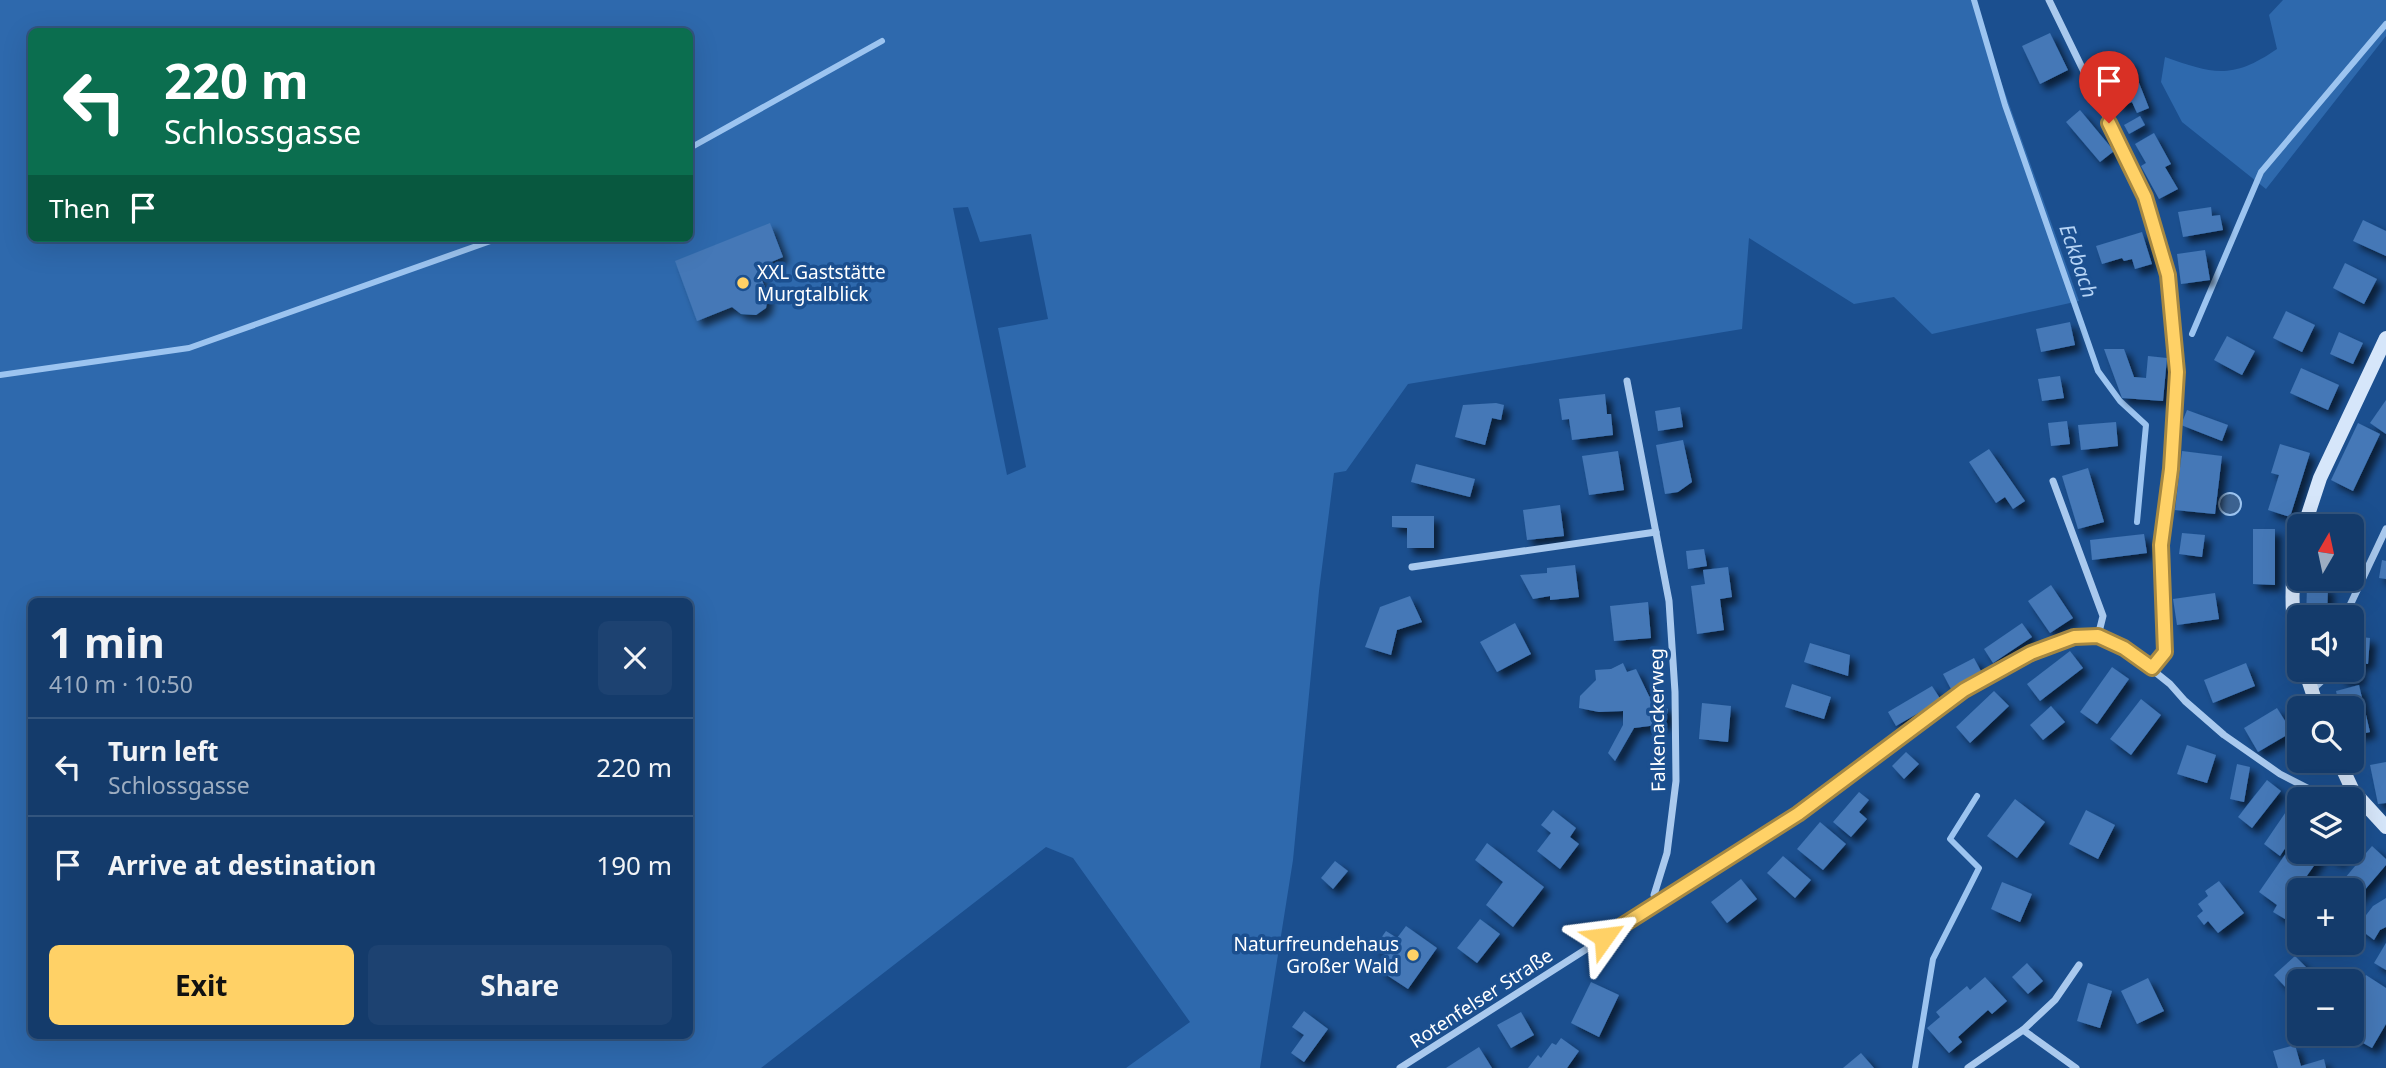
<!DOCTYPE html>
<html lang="en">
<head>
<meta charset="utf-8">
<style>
  :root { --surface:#143b6b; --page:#1d4271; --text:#f1f3f6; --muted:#9dadc1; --line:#33557e; --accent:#ffd166 }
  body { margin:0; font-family:"Noto Sans",sans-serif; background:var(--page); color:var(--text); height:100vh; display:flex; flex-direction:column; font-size:26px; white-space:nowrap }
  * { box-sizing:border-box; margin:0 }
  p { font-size:23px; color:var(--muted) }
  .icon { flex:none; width:38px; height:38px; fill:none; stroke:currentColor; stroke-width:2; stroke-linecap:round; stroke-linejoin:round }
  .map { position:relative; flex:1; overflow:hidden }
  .panel { position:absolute; left:28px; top:598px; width:665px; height:441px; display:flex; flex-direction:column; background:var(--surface); border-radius:10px; box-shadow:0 7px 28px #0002,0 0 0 2px var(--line) }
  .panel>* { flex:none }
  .banner { position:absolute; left:28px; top:28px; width:665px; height:214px; border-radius:10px; box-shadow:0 7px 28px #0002,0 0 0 2px var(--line); background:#0b6e4f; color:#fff; overflow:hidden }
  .needle { width:46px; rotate:9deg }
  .controls { position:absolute; left:2287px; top:514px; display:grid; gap:14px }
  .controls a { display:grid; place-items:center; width:77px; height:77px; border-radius:10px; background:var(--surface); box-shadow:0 7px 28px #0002,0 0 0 2px var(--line); font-size:35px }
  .pin { position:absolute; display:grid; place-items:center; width:60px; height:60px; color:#fff; margin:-72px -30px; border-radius:50% 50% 50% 0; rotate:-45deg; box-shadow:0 0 7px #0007 }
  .pin .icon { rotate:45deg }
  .me { position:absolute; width:77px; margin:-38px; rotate:59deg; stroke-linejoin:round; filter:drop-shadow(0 0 5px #0008) }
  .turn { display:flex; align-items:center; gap:24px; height:147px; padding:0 21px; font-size:32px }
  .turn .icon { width:91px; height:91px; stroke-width:2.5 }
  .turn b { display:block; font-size:49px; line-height:60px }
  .then { display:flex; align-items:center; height:66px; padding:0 21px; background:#0003; gap:14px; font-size:26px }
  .round { display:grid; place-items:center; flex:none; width:74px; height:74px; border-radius:10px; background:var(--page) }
  .headline { display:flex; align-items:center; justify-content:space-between; height:119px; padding:0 21px }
  h1 { font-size:42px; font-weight:700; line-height:52px }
  .button { display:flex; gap:14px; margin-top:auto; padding:14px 21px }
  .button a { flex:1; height:80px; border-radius:10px; background:var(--accent); color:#111; font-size:28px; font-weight:700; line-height:80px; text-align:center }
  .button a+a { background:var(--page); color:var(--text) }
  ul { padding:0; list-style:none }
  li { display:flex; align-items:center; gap:21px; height:98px; padding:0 21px; border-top:2px solid var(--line) }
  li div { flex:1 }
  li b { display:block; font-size:26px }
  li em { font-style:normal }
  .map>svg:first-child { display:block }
  .green { fill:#2e69ad; fill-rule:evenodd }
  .water { fill:#3c6290; stroke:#9cc4f0; stroke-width:2 }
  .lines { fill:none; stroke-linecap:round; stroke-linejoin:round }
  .stream { stroke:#9cc4f0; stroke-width:6 }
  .building { fill:#4478b7; filter:url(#shadow) }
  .street { stroke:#a9c9ee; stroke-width:7 }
  .secondary { stroke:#d6e6fa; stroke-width:14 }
  .route-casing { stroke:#a68842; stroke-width:18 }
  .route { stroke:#ffd166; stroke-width:12 }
  .poi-dot { fill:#ffd166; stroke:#1b4f8f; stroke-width:2.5 }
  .labels { text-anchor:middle; stroke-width:7; stroke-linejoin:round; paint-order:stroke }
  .poi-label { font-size:19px; fill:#fff; stroke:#1b4f8f; text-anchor:start }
  .street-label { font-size:19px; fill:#fff; stroke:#1b4f8f }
  .water-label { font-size:21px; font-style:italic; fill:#b5d3f5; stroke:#1b4f8f }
</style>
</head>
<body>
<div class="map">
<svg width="2386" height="1068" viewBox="0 0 2386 1068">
  <defs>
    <filter id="shadow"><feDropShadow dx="6" dy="6" stdDeviation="3.5" flood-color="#0009"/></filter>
  </defs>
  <rect width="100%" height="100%" fill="#1b4f8f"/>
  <g class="green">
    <path d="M0 0H1975L1986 39 2079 301 1932 334 1894 297 1854 304 1749 238 1742 329 1408 384 1346 471 1334 473 1319 591 1293 860 1260 1068H1126L1190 1022 1073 858 1046 847 761 1068H0ZM32 32H690V238H32ZM968 207 980 242 1031 234 1048 319 998 328 1026 467 1007 475 953 208ZM32 602H690V1036H32Z"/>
    <path d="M2283 0H2386V36L2266 189 2182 122 2161 82 2165 57C2213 74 2232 80 2277 49L2269 15Z"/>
  </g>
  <circle class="water" cx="2230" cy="504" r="11"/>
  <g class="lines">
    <g class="stream">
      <path d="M1974 0 2005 105 2098 371 2120 401 2146 425 2137 522"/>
      <path d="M690 148 882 41"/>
      <path d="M2192 334 2261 172 2386 24"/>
      <path d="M0 375 189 348 499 238"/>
      <path d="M1915 1068 1933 959 1979 868 1950 839 1977 796"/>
    </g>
  </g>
  <g class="building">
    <path d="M2050 33 2068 70 2040 84 2022 46Z"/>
    <path d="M2130 60 2149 108 2137 113 2132 102 2118 108 2103 70Z"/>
    <path d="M2080 110 2114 151 2100 162 2066 122Z"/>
    <path d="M2140 116 2145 125 2129 134 2124 125Z"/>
    <path d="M2154 133 2171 164 2165 167 2178 189 2159 199 2141 166 2146 163 2135 144Z"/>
    <path d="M2211 207 2212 216 2220 215 2223 230 2183 237 2178 212Z"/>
    <path d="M2363 220 2386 231V256L2353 241Z"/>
    <path d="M770 223 783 257 757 268 768 295 766 308 756 315 741 314 732 307 697 321 675 261Z"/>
    <path d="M2142 232 2152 264 2135 269 2132 259 2124 261 2122 258 2102 264 2096 246Z"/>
    <path d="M2205 250 2210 280 2181 284 2177 254Z"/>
    <path d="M2345 263 2377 279 2364 304 2333 288Z"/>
    <path d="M2286 311 2315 325 2302 352 2273 338Z"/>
    <path d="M2070 322 2075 345 2041 352 2036 329Z"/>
    <path d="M2339 332 2363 343 2353 364 2330 354Z"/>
    <path d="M2227 336 2255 351 2242 375 2214 360Z"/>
    <path d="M2104 349H2124L2134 377 2146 378 2148 356 2167 358 2163 401 2122 398Z"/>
    <path d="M2301 368 2339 385 2328 410 2290 393Z"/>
    <path d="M2060 376 2064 398 2042 401 2038 379Z"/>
    <path d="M1605 394 1607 414H1611L1613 435 1572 440 1569 419 1562 420 1559 399Z"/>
    <path d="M2386 400V434L2370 423Z"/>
    <path d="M1496 403 1504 405 1501 420 1492 418 1485 445 1455 437 1463 405Z"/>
    <path d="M1680 407 1683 427 1658 431 1655 411Z"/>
    <path d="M2187 410 2228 425 2222 441 2181 425Z"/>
    <path d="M2067 421 2070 444 2051 446 2048 423Z"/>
    <path d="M2116 422 2118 446 2081 450 2078 425Z"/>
    <path d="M2358 423 2380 434 2353 491 2331 480Z"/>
    <path d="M1683 440 1692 482 1678 492 1665 494 1656 445Z"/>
    <path d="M2280 444 2310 453 2290 517 2268 510 2279 475 2271 473Z"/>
    <path d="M1989 449 2025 501 2013 509 2005 497 1996 503 1969 462Z"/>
    <path d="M1618 451 1624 490 1589 495 1582 456Z"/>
    <path d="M2182 451 2222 456 2215 514 2175 510Z"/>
    <path d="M1416 464 1475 479 1470 497 1411 482Z"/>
    <path d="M2088 468 2104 522 2078 529 2062 476Z"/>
    <path d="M1560 505 1564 536 1527 540 1523 510Z"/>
    <path d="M2327 513 2355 521 2353 527H2323Z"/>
    <path d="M1392 516H1434V548H1407V528L1392 527Z"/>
    <path d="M2253 529H2275V585L2253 584Z"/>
    <path d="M2182 533 2205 535 2202 557 2179 554Z"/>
    <path d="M2144 534 2147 553 2092 560 2090 540Z"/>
    <path d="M1704 549 1707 566 1688 569 1686 551Z"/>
    <path d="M2382 560 2386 561V579L2379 578Z"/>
    <path d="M1575 565 1579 597 1550 600V596L1533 599 1520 575 1547 573V568Z"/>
    <path d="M1728 567 1732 597 1720 599 1724 630 1697 634 1691 586 1705 584 1703 570Z"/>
    <path d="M2051 585 2073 618 2050 633 2028 601Z"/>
    <path d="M2307 586 2328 587 2327 618H2306Z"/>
    <path d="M2215 593 2219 619 2177 625 2173 599Z"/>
    <path d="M1410 596 1422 622 1397 630 1391 655 1365 647 1380 607Z"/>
    <path d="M1648 602 1651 638 1614 641 1610 606Z"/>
    <path d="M1515 623 1531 654 1497 672 1480 642Z"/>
    <path d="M2022 623 2032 637 1993 663 1984 649Z"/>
    <path d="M2352 636 2370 638 2368 664 2361 663 2359 681 2340 679 2341 670H2352Z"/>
    <path d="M1810 643 1850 655 1848 676 1804 662Z"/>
    <path d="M2070 651 2083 668 2040 701 2027 684Z"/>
    <path d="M1974 658 1983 675 1952 691 1943 674Z"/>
    <path d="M1623 663 1627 672 1636 669 1649 696 1656 704 1668 709 1665 724 1634 728 1615 761 1608 753 1623 725V711L1599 712 1579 708 1580 696 1596 680 1595 670 1611 669Z"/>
    <path d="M2246 663 2255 686 2213 703 2204 680Z"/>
    <path d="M2112 667 2129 679 2097 724 2080 712Z"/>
    <path d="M1792 684 1831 697 1824 719 1785 707Z"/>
    <path d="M2359 685 2370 732 2352 736V709H2340L2336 691Z"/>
    <path d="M1932 686 1941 700 1896 726 1888 712Z"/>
    <path d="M1994 691 2009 706 1970 743 1956 727Z"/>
    <path d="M2141 699 2161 715 2131 755 2110 739Z"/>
    <path d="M1702 703 1731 706 1728 742 1699 739Z"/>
    <path d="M2051 706 2065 722 2043 740 2030 725Z"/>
    <path d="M2277 708 2292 732 2258 752 2244 728Z"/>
    <path d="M2187 745 2216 755 2207 783 2177 774Z"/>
    <path d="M1906 752 1919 764 1904 779 1892 766Z"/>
    <path d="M2386 762V803L2378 804 2370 765Z"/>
    <path d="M2237 764 2250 767 2244 802 2230 799Z"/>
    <path d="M2267 780 2281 791 2252 828 2238 817Z"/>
    <path d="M1859 792 1869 800 1859 812 1867 819 1851 837 1833 822Z"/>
    <path d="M2298 794 2305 800H2300V826L2280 856 2264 844Z"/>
    <path d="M2015 799 2045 822 2017 858 1987 836Z"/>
    <path d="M1553 810 1576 828 1570 837 1579 844 1560 869 1537 851 1551 833 1541 825Z"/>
    <path d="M2086 810 2115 825 2098 859 2069 844Z"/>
    <path d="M1820 822 1846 844 1823 870 1797 849Z"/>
    <path d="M2300 833V852H2345L2339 862 2323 853 2287 904 2293 907 2285 919 2273 912 2277 905 2259 892Z"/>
    <path d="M1487 843 1544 887 1513 927 1486 905 1503 882 1475 860Z"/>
    <path d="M2372 846 2386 859V865L2352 905V891H2334Z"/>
    <path d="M1783 856 1811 880 1795 898 1767 873Z"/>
    <path d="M1335 861 1348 871 1333 889 1321 878Z"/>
    <path d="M1741 879 1757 899 1727 923 1711 902Z"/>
    <path d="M2219 881 2244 913 2218 933 2208 921 2204 925 2197 916 2203 911 2198 904 2208 896 2205 891Z"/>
    <path d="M2002 882 2032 894 2020 922 1991 909Z"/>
    <path d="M2386 898V927L2380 930 2374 940 2357 927 2373 906Z"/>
    <path d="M1480 919 1500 934 1477 963 1457 948Z"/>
    <path d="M1406 926 1437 948 1408 989 1379 970 1388 957 1374 948 1386 931 1397 938Z"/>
    <path d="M2386 943V970L2374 963Z"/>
    <path d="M2295 956 2311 972 2290 992 2274 975Z"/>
    <path d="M2027 963 2043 981 2028 994 2012 977Z"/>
    <path d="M2366 975 2386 988V1024L2372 1048 2347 1034H2352V999Z"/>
    <path d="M1985 977 2007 1001 1992 1014 1988 1010 1958 1037 1962 1042 1949 1053 1927 1028 1940 1017 1936 1012 1967 986 1970 990Z"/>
    <path d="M2148 978 2164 1011 2137 1024 2121 991Z"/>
    <path d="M1591 982 1619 995 1599 1037 1571 1023Z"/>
    <path d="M2088 983 2112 991 2100 1028 2077 1021Z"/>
    <path d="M1304 1011 1328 1029 1304 1062 1291 1053 1304 1035 1292 1027Z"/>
    <path d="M1521 1012 1534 1035 1511 1048 1497 1025Z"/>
    <path d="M1561 1038 1579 1051 1567 1068H1528L1538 1055 1541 1058 1552 1043 1556 1045Z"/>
    <path d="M2295 1045 2301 1066 2324 1059 2326 1068H2278L2273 1051Z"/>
    <path d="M1479 1047 1492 1068H1446Z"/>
    <path d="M1861 1053 1874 1068H1843Z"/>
  </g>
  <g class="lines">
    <g class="street">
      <path d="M2049 0 2145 197 2168 275 2177 372 2171 469 2161 545 2165 652 2152 668"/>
      <path d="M1627 381 1669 601 1675 692 1676 781 1667 853 1654 895 1657 905"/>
      <path d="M2053 481 2103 616 2098 636"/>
      <path d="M1412 567 1656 532"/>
      <path d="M2344 618 2386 529"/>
      <path d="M2312 690 2325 678 2327 670"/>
      <path d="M2023 1030 2076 1068"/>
      <path d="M1400 1068 1798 814 1964 690 2031 653 2074 637 2098 636 2125 648 2170 684 2185 701 2224 735 2280 774 2329 799 2353 791"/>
      <path d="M1968 1068 2023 1030 2055 1000 2079 965"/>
    </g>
    <g class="secondary">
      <path d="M2304 527 2320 478 2386 338"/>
      <path d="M2300 541C2290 571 2290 623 2300 652"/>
      <path d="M2305 670 2318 709"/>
      <path d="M2339 761 2353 791 2386 827"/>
    </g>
  </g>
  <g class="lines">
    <g class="route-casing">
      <path id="route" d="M1604 937 1798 814 1964 690 2031 653 2074 637 2098 636 2124 648 2152 668 2165 652 2161 545 2171 469 2177 372 2168 275 2145 197 2109 123"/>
    </g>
    <use href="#route" class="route"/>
  </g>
  <g class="poi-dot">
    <circle cx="743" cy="283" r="7"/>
    <circle cx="1413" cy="955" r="7"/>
  </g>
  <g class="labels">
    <g class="poi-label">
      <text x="757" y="279">XXL Gaststätte<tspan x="757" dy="22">Murgtalblick</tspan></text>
      <text x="1399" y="951" text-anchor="end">Naturfreundehaus<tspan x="1399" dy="22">Großer Wald</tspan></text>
    </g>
    <g class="street-label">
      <text transform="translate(1657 720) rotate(-91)" y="7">Falkenackerweg</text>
      <text transform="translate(1481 998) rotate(-33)" y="7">Rotenfelser Straße</text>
    </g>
    <g class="water-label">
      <text transform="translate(2078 261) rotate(71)" y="7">Eckbach</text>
    </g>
  </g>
</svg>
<div class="controls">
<a><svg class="needle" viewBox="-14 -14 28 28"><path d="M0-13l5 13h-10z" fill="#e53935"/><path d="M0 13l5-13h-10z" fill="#9dadc1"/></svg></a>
<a><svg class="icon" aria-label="sound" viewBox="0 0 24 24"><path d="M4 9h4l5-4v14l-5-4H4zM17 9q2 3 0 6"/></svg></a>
<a><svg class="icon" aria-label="search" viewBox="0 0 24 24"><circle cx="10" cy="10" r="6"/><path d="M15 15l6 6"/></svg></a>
<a><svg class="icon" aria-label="layers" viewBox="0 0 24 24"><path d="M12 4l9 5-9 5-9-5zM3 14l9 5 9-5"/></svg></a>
<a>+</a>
<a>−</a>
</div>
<div class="pin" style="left:2109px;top:123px;background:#d93025"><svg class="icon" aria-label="arrive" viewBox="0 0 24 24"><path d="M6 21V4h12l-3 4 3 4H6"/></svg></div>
<svg class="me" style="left:1604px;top:937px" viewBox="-20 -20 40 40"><path d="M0-17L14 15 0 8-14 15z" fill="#ffd166" stroke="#fff" stroke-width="4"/></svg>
<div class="banner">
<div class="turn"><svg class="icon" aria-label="left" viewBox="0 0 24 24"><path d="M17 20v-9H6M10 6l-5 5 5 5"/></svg><div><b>220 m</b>Schlossgasse</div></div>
<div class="then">Then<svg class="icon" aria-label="arrive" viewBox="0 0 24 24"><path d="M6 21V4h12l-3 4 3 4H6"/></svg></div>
</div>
<section class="panel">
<div class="headline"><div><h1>1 min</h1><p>410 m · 10:50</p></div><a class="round"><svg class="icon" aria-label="close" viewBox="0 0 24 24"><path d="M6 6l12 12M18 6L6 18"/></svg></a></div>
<ul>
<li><svg class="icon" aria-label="left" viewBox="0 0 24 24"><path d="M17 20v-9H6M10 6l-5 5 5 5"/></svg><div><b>Turn left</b><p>Schlossgasse</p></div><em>220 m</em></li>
<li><svg class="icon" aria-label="arrive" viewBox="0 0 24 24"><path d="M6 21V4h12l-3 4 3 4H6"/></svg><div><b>Arrive at destination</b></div><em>190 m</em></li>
</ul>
<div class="button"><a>Exit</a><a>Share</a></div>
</section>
</div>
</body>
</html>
